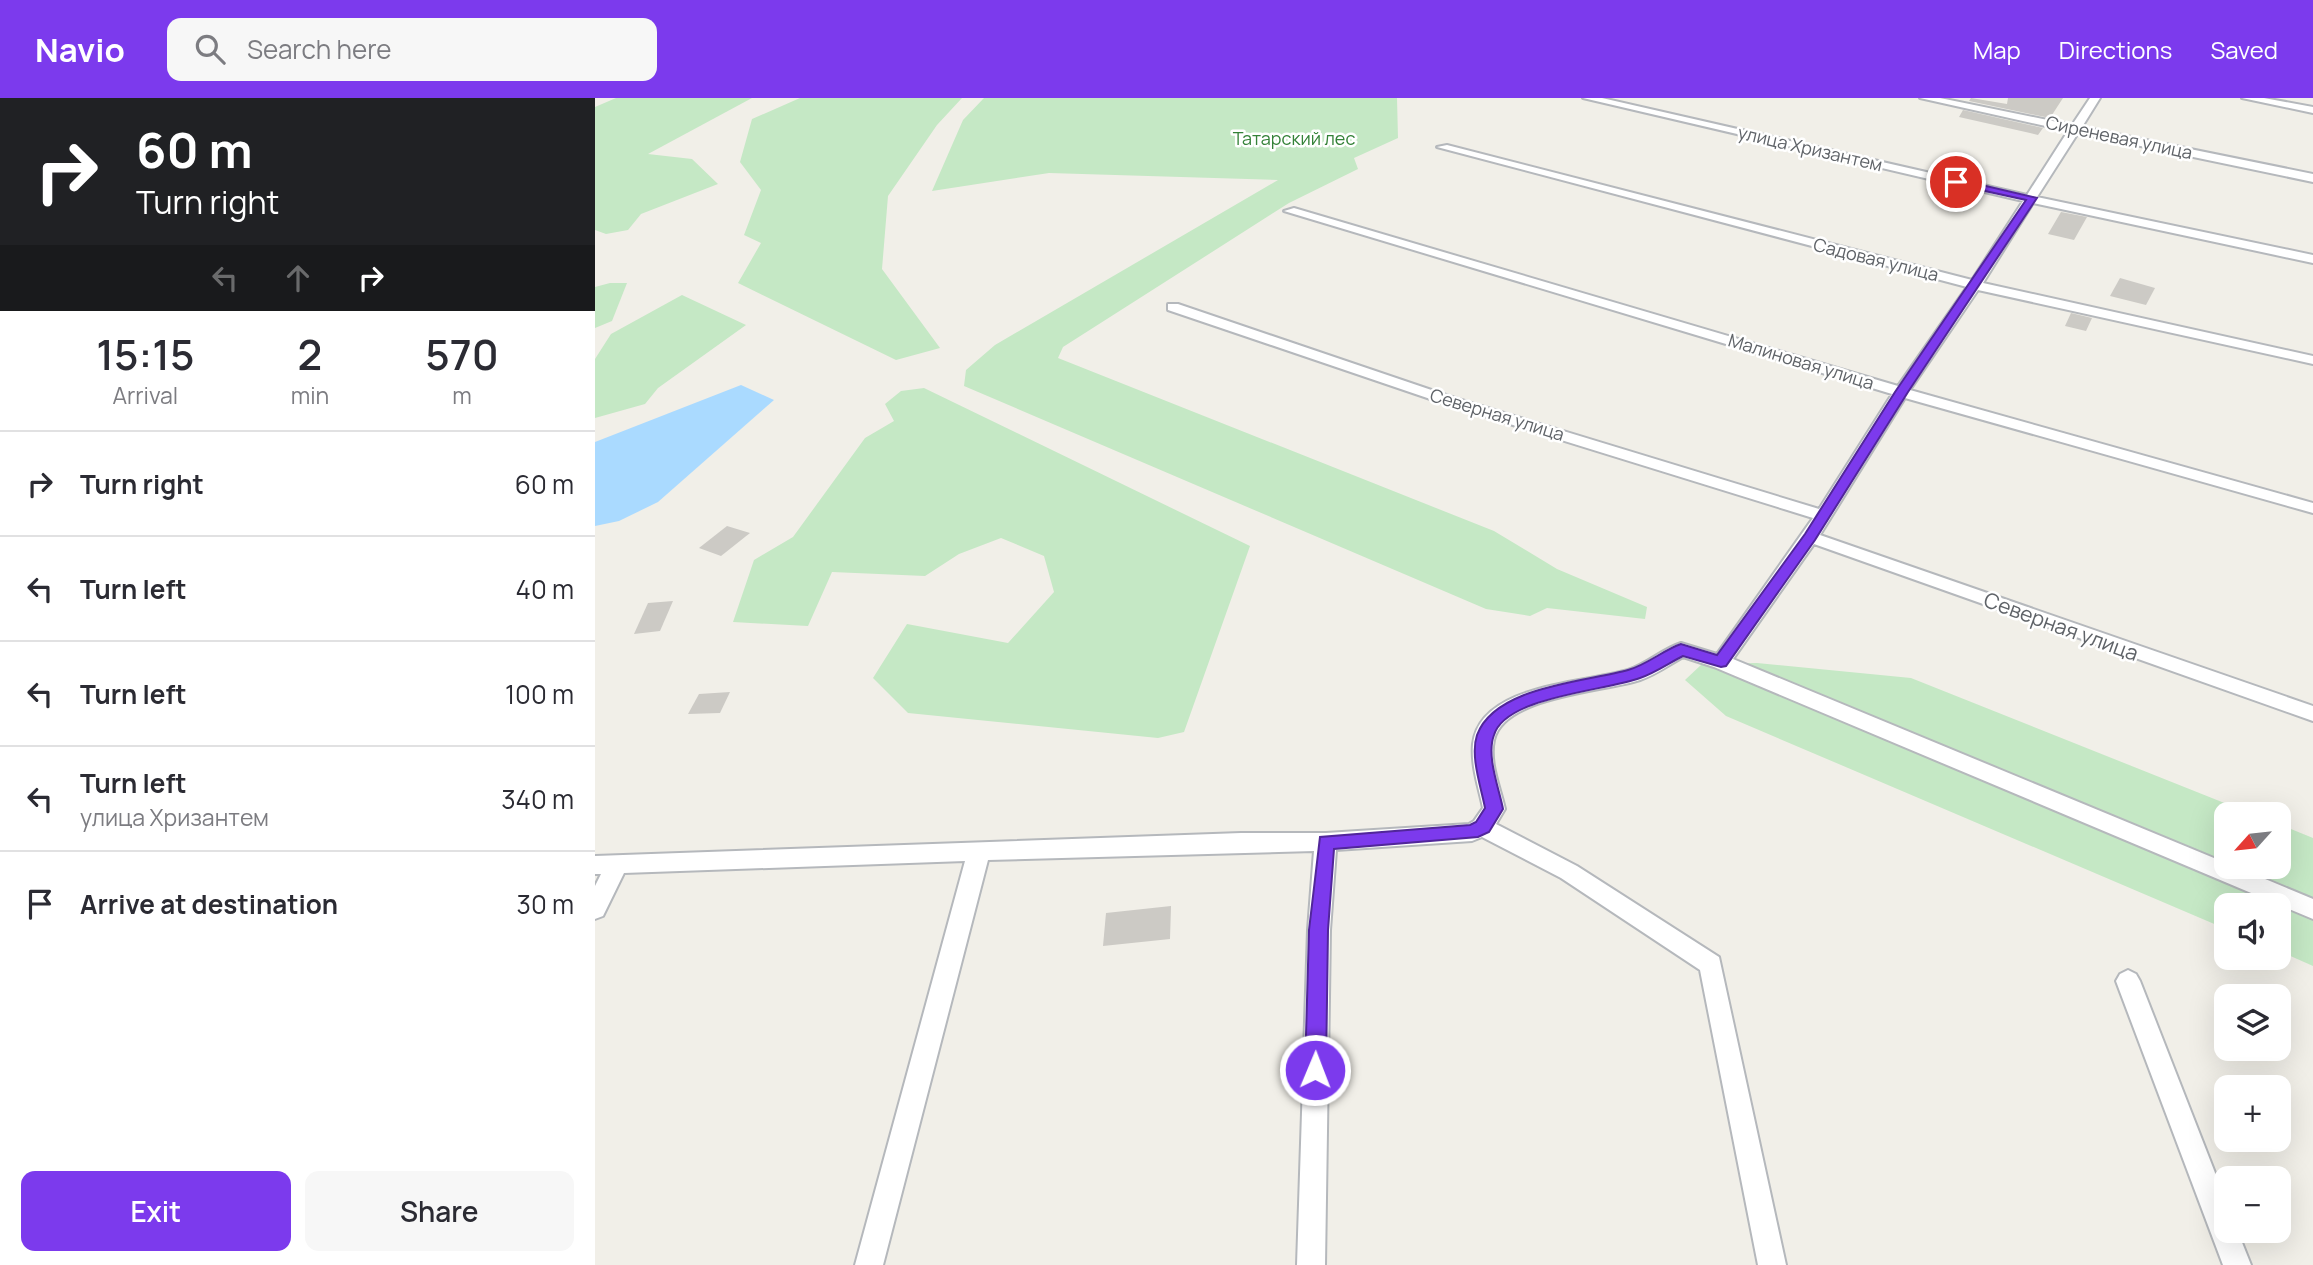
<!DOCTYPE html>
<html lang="en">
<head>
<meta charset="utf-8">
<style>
  :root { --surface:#fff; --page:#f7f7f7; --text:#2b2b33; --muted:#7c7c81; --line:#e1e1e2; --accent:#7c3aed }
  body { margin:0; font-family:Manrope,sans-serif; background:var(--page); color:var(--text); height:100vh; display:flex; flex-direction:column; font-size:26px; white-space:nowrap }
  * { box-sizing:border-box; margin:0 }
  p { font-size:23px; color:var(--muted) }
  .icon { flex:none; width:38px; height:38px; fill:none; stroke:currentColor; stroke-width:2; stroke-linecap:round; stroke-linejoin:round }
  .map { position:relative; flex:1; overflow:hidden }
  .side { display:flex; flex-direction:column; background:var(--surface); width:595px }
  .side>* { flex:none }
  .top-card { background:#202124; color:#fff; overflow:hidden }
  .needle { width:46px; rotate:243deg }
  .buttons { position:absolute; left:1619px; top:704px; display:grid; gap:14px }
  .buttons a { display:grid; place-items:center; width:77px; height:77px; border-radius:14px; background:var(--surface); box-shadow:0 7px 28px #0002; font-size:35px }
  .pin { position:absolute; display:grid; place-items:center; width:60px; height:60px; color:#fff; margin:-30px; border:4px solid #fff; border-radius:50%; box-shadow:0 2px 7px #0007 }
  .me { position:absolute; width:77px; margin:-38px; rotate:1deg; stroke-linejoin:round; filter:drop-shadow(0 0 5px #0008) }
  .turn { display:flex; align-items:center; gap:24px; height:147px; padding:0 21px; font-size:32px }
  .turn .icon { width:91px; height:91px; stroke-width:2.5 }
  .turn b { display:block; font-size:49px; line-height:60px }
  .lanes { display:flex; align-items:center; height:66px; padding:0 21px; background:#0003; justify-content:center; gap:35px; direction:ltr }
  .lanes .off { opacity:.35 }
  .eta { display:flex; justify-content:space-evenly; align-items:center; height:119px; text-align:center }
  .eta b { font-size:42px; font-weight:600; line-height:49px }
  .action { display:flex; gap:14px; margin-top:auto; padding:14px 21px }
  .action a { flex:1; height:80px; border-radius:14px; background:var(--accent); color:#fff; font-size:28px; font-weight:600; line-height:80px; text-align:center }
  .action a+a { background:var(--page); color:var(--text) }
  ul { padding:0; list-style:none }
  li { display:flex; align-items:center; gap:21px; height:105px; padding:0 21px; border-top:2px solid var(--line) }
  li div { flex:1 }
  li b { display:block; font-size:26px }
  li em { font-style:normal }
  header { display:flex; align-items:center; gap:42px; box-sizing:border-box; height:98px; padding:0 35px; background:var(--accent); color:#fff }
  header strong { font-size:33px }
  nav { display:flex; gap:38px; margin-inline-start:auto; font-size:24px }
  .search { width:490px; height:63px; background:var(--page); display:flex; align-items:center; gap:18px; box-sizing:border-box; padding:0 24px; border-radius:14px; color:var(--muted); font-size:26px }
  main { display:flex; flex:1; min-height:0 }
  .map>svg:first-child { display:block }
  .green { fill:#c5e8c5 }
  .water { fill:#aadaff }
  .building { fill:#cccac5 }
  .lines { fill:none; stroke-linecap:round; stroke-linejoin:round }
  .street-casing { stroke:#b5b8bc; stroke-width:4 }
  .street { fill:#fff; fill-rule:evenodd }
  .route { fill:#7c3aed; stroke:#51269a; stroke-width:2 }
  .labels { text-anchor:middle; stroke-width:5; stroke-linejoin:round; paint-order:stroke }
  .far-street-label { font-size:18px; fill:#5f6368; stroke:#fff }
  .far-park-label { font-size:18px; fill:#348238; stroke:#fff }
  .street-label { font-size:21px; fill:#5f6368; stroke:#fff }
</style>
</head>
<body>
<header>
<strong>Navio</strong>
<div class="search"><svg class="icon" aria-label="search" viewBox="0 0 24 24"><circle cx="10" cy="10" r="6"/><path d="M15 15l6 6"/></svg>Search here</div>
<nav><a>Map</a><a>Directions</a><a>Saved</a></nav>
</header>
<main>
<section class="side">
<div class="top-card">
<div class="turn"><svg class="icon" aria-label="right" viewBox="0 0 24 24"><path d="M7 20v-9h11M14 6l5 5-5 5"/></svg><div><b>60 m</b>Turn right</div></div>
<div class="lanes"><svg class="icon off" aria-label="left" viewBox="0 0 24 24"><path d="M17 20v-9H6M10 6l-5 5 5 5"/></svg><svg class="icon off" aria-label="ahead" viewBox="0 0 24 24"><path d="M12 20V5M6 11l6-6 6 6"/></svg><svg class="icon" aria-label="right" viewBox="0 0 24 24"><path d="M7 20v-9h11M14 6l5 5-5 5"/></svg></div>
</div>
<div class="eta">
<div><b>15:15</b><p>Arrival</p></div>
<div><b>2</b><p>min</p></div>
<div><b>570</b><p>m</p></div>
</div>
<ul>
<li><svg class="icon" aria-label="right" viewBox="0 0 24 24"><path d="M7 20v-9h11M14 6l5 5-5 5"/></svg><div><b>Turn right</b></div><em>60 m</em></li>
<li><svg class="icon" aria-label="left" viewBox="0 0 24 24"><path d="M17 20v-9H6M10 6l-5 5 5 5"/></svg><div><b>Turn left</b></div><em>40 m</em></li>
<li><svg class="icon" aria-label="left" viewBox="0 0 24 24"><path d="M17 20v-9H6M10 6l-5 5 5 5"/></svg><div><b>Turn left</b></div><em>100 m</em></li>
<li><svg class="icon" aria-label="left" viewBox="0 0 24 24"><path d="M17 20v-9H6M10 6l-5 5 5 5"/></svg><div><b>Turn left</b><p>улица Хризантем</p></div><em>340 m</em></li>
<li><svg class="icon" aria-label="arrive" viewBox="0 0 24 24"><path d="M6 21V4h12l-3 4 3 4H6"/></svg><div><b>Arrive at destination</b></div><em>30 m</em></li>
</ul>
<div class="action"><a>Exit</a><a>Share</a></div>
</section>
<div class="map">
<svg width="1718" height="1167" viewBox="0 0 1718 1167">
  <rect width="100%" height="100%" fill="#f1efe8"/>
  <g class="green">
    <path d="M21 0H157L53 56 97 61 123 86 46 116 33 132 11 136 0 132V9Z"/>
    <path d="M205 0H367L342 27 293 98 287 171 345 250 301 262 143 185 166 145 149 137 166 92 145 64 157 21Z"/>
    <path d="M389 0H802L803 40 759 60 763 71 694 105 468 249 463 260 899 433 962 471 1052 509 1050 521 952 510 935 518 891 511 369 288 371 272 400 247 683 82 454 75 337 93 368 22Z"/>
    <path d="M15 185H32L17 223 0 230V189Z"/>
    <path d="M87 197 151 227 63 290 50 306 0 320V261L16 236Z"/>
    <path d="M329 290 655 448 589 634 563 640 313 615 278 580 312 526 413 545 459 494 449 458 406 440 364 456 330 478 237 474 213 528 138 524 159 462 198 439 270 340 299 323 290 306 306 293Z"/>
    <path d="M1162 565 1316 580 1657 716H1631V768H1684V726L1718 740V868L1684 853V807H1631V831L1131 618 1090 582 1107 566Z"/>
  </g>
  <path class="water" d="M146 287 179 302 63 404 24 423 0 428V344Z"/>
  <g class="building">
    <path d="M1376 0 1412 6 1413 0H1468L1455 20 1374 3Z"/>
    <path d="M1368 12 1448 30 1443 37 1435 35 1364 19Z"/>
    <path d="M1466 114 1492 119 1479 142 1453 136Z"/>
    <path d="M1525 180 1560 190 1551 207 1515 198Z"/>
    <path d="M1476 215 1497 220 1491 233 1470 228Z"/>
    <path d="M132 428 155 435 126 458 104 450Z"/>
    <path d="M78 503 65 533 39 536 53 505Z"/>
    <path d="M135 594 125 615 93 616 104 596Z"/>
    <path d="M576 808 575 841 508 848 511 815Z"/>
  </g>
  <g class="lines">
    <g class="street-casing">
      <g id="street">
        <path d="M988 0H1007L1432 97 1473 33 1325 0H1345L1477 27 1495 0H1505L1487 29 1718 76V84L1483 35 1442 99 1718 157V165L1438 105 1388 185 1718 258V266L1383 192 1315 292 1718 405V415L1310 300 1225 437 1718 608V623L1219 446 1138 561 1631 765V768H1639L1718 801V821L1119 569 1088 559C1074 567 1060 577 1045 582 1009 594 909 598 899 642 894 664 905 689 910 711L901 726 982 768 1124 859 1191 1167H1163L1105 872 966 780 887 739 877 743 741 752 735 832 730 1167H702L713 832 719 753 393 762 288 1167H260L370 763 29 775 8 818 0 821V788L6 776H0V758L646 735H731L874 726 879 723 888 710C884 690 876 668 878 646 885 586 989 585 1033 572 1052 566 1067 551 1086 545L1122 556 1218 420 850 306 573 212V206H583L860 300 1224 411 1297 296 689 113 699 110 1303 288 1372 189 842 49 852 47 1377 182 1428 103Z"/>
        <path d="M1647 0H1669L1718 9V15Z"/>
        <path d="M1533 872 1541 876 1545 883 1631 1103V1132H1642L1656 1167H1628L1521 883 1525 876Z"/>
      </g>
    </g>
    <use href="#street" class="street"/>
  </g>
  <path class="route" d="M1361 81 1442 100 1313 294 1220 442 1131 568 1126 569 1088 558C1074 565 1060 575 1045 580 1011 593 911 598 899 637 891 658 904 690 908 711L894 734 883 739 739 751 733 832 731 972 728 979 720 981 713 979 710 972 714 832 725 739 875 727 881 724 890 710C886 689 875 658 882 637 900 588 990 584 1033 572 1052 567 1068 552 1086 546L1122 557 1210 436 1300 294 1431 102 1358 86 1356 84Z"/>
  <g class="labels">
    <g class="far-street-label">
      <text transform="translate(1524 40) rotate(12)" y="6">Сиреневая улица</text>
      <text transform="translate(1215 51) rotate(13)" y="6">улица Хризантем</text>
      <text transform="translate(1281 162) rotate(14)" y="6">Садовая улица</text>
      <text transform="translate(1206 264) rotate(17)" y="6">Малиновая улица</text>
      <text transform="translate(902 317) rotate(17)" y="6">Северная улица</text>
    </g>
    <g class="far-park-label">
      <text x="699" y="47">Татарский лес</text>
    </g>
    <g class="street-label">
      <text transform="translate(1466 529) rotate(20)" y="7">Северная улица</text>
    </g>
  </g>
</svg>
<div class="buttons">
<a><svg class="needle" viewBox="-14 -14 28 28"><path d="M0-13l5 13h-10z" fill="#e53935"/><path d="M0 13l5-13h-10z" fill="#7c7c81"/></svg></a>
<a><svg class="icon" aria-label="sound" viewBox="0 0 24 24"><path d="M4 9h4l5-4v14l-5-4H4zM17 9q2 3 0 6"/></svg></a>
<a><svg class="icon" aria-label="layers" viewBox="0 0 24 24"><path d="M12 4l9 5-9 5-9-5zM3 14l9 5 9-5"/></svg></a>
<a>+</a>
<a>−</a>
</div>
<div class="pin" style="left:1361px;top:84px;background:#d93025"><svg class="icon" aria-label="arrive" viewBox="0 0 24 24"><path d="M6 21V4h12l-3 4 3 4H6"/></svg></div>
<svg class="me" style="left:720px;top:972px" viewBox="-20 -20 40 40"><circle r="17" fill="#7c3aed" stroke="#fff" stroke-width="3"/><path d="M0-11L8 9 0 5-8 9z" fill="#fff"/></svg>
</div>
</main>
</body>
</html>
